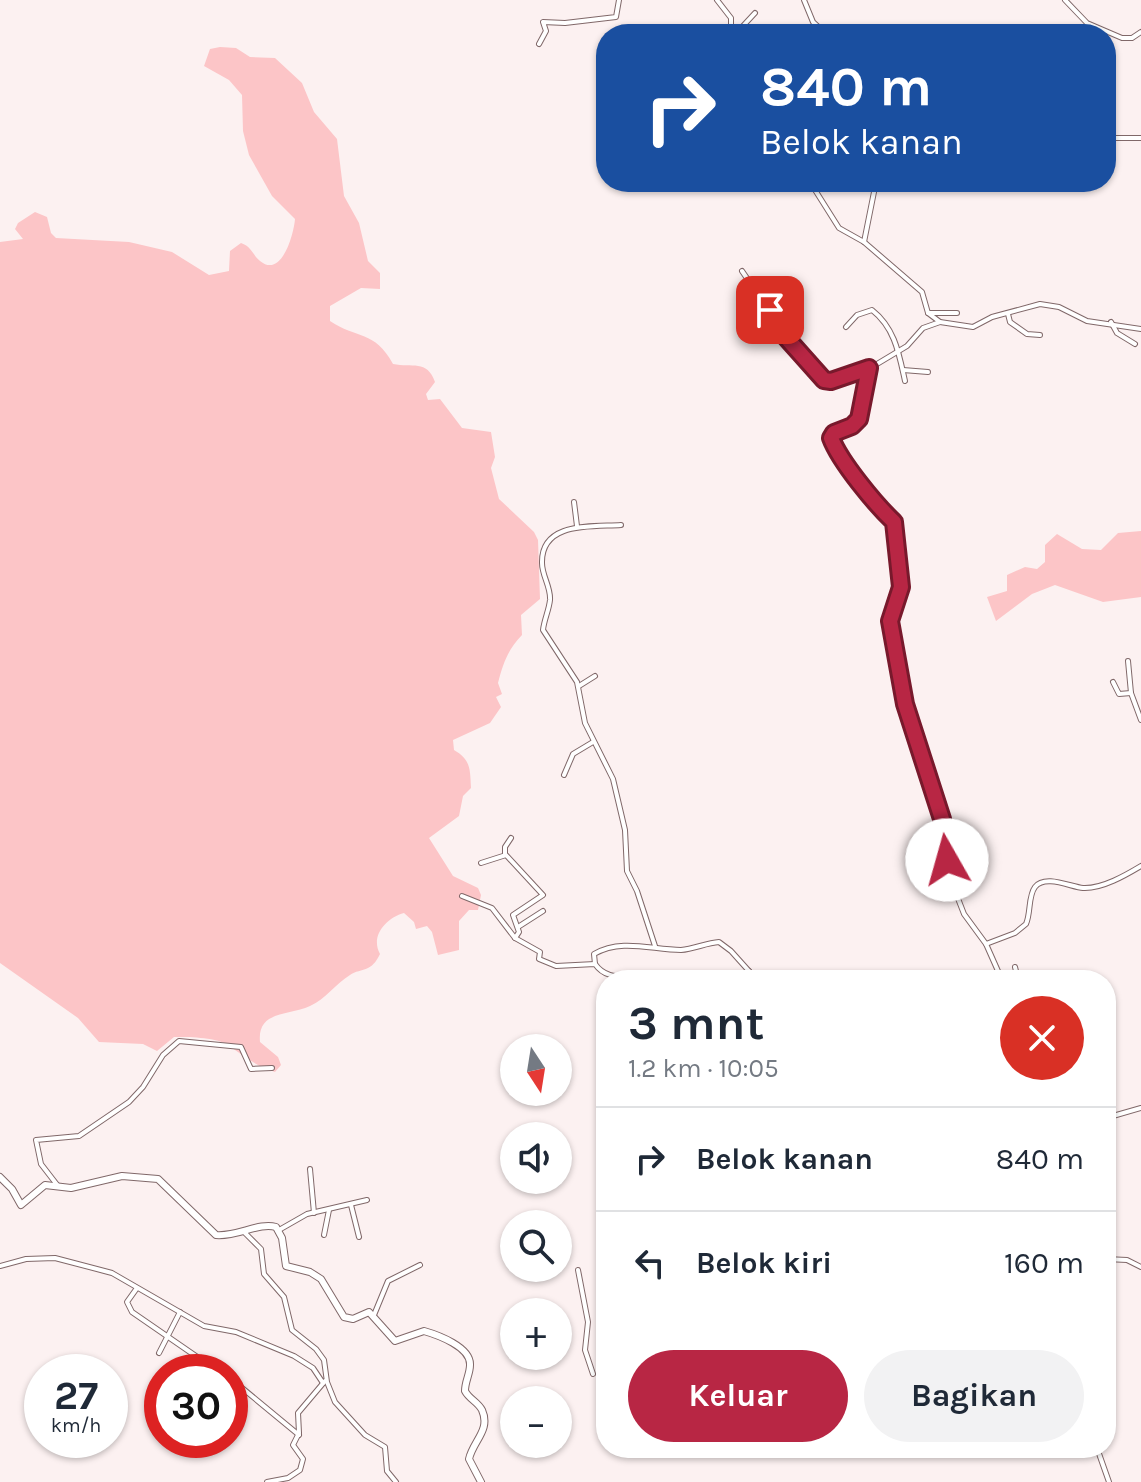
<!DOCTYPE html>
<html lang="id">
<head>
<meta charset="utf-8">
<style>
  :root { --surface:#fff; --page:#f2f2f3; --text:#1f2937; --muted:#747a83; --line:#e0e1e3; --accent:#b82644 }
  body { margin:0; font-family:Karla,sans-serif; background:var(--page); color:var(--text); height:100vh; display:flex; flex-direction:column; font-size:30px; white-space:nowrap }
  * { box-sizing:border-box; margin:0 }
  p { font-size:26px; color:var(--muted) }
  .icon { flex:none; width:44px; height:44px; fill:none; stroke:currentColor; stroke-width:2; stroke-linecap:round; stroke-linejoin:round }
  .map { position:relative; flex:1; overflow:hidden }
  .sheet { position:absolute; left:596px; top:970px; width:520px; height:488px; display:flex; flex-direction:column; background:var(--surface); border-radius:32px; box-shadow:0 2px 6px #0004 }
  .sheet>* { flex:none }
  .hud { position:absolute; left:596px; top:24px; width:520px; height:168px; border-radius:32px; box-shadow:0 2px 6px #0004; background:#1a4fa0; color:#fff; overflow:hidden }
  .needle { width:52px; rotate:168deg }
  .fabs { position:absolute; left:500px; top:1034px; display:grid; gap:16px }
  .fabs a { display:grid; place-items:center; width:72px; height:72px; border-radius:50%; background:var(--surface); box-shadow:0 2px 6px #0004; font-size:40px }
  .speed { position:absolute; left:24px; top:1354px; display:flex; gap:16px; font-size:40px; font-weight:700; text-align:center }
  .speed>* { display:grid; place-content:center; width:104px; height:104px; border-radius:50%; background:var(--surface); box-shadow:0 2px 6px #0004; line-height:1 }
  .speed small { font-size:20px; font-weight:400 }
  .speed .limit { border:12px solid #d22; background:#fff; color:#111 }
  .pin { position:absolute; display:grid; place-items:center; width:68px; height:68px; color:#fff; margin:-34px; border-radius:16px; box-shadow:0 4px 12px #0006 }
  .me { position:absolute; width:88px; margin:-44px; rotate:353deg; stroke-linejoin:round; filter:drop-shadow(0 0 6px #0008) }
  .turn { display:flex; align-items:center; gap:28px; height:168px; padding:0 32px; font-size:36px }
  .turn .icon { width:104px; height:104px; stroke-width:2.5 }
  .turn b { display:block; font-size:56px; line-height:68px }
  .round { display:grid; place-items:center; flex:none; width:84px; height:84px; border-radius:42px; background:var(--page) }
  .headline { display:flex; align-items:center; justify-content:space-between; height:136px; padding:0 32px }
  h1 { font-size:48px; font-weight:700; line-height:60px }
  .button { display:flex; gap:16px; margin-top:auto; padding:16px 32px }
  .button a { flex:1; height:92px; border-radius:48px; background:var(--accent); color:#fff; font-size:32px; font-weight:700; line-height:92px; text-align:center }
  .button a+a { background:var(--page); color:var(--text) }
  ul { padding:0; list-style:none }
  li { display:flex; align-items:center; gap:24px; height:104px; padding:0 32px; border-top:2px solid var(--line) }
  li div { flex:1 }
  li b { display:block; font-size:30px }
  li em { font-style:normal }
  .map>svg:first-child { display:block }
  .green { fill:#fcc5c7 }
  .lines { fill:none; stroke-linecap:round; stroke-linejoin:round }
  .minor-casing { stroke:#806869; stroke-width:6 }
  .major-casing { stroke:#806869; stroke-width:8 }
  .minor { stroke:#fff; stroke-width:4 }
  .major { stroke:#fff; stroke-width:6 }
  .route-casing { stroke:#78192c; stroke-width:20 }
  .route { stroke:#b82644; stroke-width:14 }
</style>
</head>
<body>
<div class="map">
<svg width="1141" height="1482" viewBox="0 0 1141 1482">
  <rect width="100%" height="100%" fill="#fcf1f1"/>
  <g class="green">
    <path d="M220 47 236 48 250 57 275 58 302 83 314 112 337 139 344 196 359 223 368 261 380 273V289L361 288 330 306V321C356 339 375 330 393 364 412 368 427 359 435 382L426 394 428 400 440 399 462 428 491 432 495 457 491 468 499 499 534 532 538 540 540 599 521 615 522 635C508 649 503 664 498 683L502 694 496 697 501 707 490 723 453 740 454 750C471 760 470 769 471 788L463 796 459 816 429 838 453 876 478 888 481 895 478 910H469L459 921V950L438 955 432 932 427 926 416 929 414 922 404 913C386 918 370 936 380 954 377 960 374 965 368 968 362 971 355 971 350 975 335 984 326 999 310 1006 289 1016 257 1010 260 1042L278 1057 281 1065 275 1072C251 1064 244 1055 226 1044 214 1037 187 1037 174 1037L157 1051 143 1044 99 1042 78 1018 0 963V242L23 239 15 229 18 223 35 212 47 217 51 233 56 238 129 242 172 252 209 275 229 271 230 251 241 243C252 247 252 254 260 261 282 279 294 233 295 219L272 196 249 155 243 131 242 95 229 80 204 66 210 49Z"/>
    <path d="M1141 531V597L1103 602 1055 585 1032 594 996 621 987 597 1007 591V575L1025 567 1037 569 1045 562V545L1057 534 1082 549 1101 550 1118 533Z"/>
  </g>
  <g class="lines">
    <g class="minor-casing">
      <g id="minor">
        <path d="M717 0 731 18V34"/>
        <path d="M804 0 813 22 826 34"/>
        <path d="M1065 0 1087 23 1122 38H1132L1141 32"/>
        <path d="M733 28 742 27 755 13"/>
        <path d="M539 44 546 31 543 22 565 23 616 17 619 0"/>
        <path d="M1115 138H1141"/>
        <path d="M810 182 839 228 864 242 922 292 928 313 940 322 973 327 992 317 1040 304 1059 307 1087 321 1141 329"/>
        <path d="M864 242 876 182"/>
        <path d="M742 271C768 309 792 347 824 380L831 381 866 368"/>
        <path d="M928 313H957"/>
        <path d="M1008 314 1010 322 1027 334 1040 335"/>
        <path d="M940 322 923 328 907 346 867 370C860 408 876 416 834 433L831 438C840 462 876 505 894 522L901 587 890 618 905 704 942 819 947 864 957 896 964 914 986 944 1002 980"/>
        <path d="M1111 322 1117 333 1135 344"/>
        <path d="M846 327 857 315 872 310C895 328 899 354 905 381"/>
        <path d="M903 370 928 372"/>
        <path d="M574 502 577 526"/>
        <path d="M621 525C593 527 541 521 542 563 542 576 551 587 550 600 549 610 544 620 543 630L577 682 585 723 613 779 625 830 627 871 637 891 655 946"/>
        <path d="M1128 661 1131 693 1141 720"/>
        <path d="M1113 682 1119 694 1131 693"/>
        <path d="M579 686 595 676"/>
        <path d="M564 775 573 754 593 742"/>
        <path d="M505 855V847L511 838"/>
        <path d="M481 863 506 855 543 895 513 915 519 932 515 938"/>
        <path d="M462 896 492 908 515 938 540 952 539 959 556 966 595 964C609 984 631 972 648 980"/>
        <path d="M518 927 543 911"/>
        <path d="M986 944 1015 933 1026 924C1031 913 1028 896 1035 887 1045 874 1071 887 1083 888 1102 889 1126 875 1141 866"/>
        <path d="M595 964 594 954C622 938 652 950 681 950 694 949 706 943 719 942L731 951 757 980"/>
        <path d="M1002 979 1017 975 1015 967"/>
        <path d="M732 980 749 971"/>
        <path d="M1106 1118 1141 1108"/>
        <path d="M310 1169 314 1213"/>
        <path d="M58 1186 41 1164 36 1140 79 1136 129 1102 143 1087 163 1055 179 1041 241 1047 251 1069 272 1068"/>
        <path d="M351 1205 359 1237"/>
        <path d="M279 1230 307 1214 367 1200"/>
        <path d="M245 1233 261 1249 264 1274 284 1297 292 1330 316 1349 324 1360 327 1382 335 1402 365 1435 385 1447 387 1471 396 1482"/>
        <path d="M324 1235 329 1210"/>
        <path d="M1106 1259 1127 1260 1141 1267"/>
        <path d="M0 1266 26 1259 55 1258 112 1273 204 1326 236 1332 294 1356 313 1368 323 1383"/>
        <path d="M578 1270 588 1322 585 1350 593 1374"/>
        <path d="M137 1288 127 1302 132 1312 219 1372"/>
        <path d="M374 1315 388 1281 420 1265"/>
        <path d="M159 1353 180 1312"/>
        <path d="M230 1378 299 1435"/>
        <path d="M1097 1448 1109 1482"/>
        <path d="M267 1482 288 1478 300 1470 303 1459 293 1445 299 1433 298 1413 325 1381"/>
      </g>
    </g>
    <g class="major-casing">
      <path id="major" d="M0 1177 12 1189 21 1205 45 1185 71 1188 122 1176 158 1179 216 1235C237 1237 259 1222 276 1227L282 1238 286 1266 310 1272 321 1279 344 1317 353 1319 369 1312 395 1341 424 1331C438 1335 471 1347 470 1365 470 1374 465 1381 465 1391 469 1399 478 1402 482 1410 491 1430 473 1441 469 1459L481 1482"/>
    </g>
    <use href="#minor" class="minor"/>
    <use href="#major" class="major"/>
  </g>
  <g class="lines">
    <g class="route-casing">
      <path id="route" d="M770 310 783 334 824 380 831 381 869 368 859 419 852 426 834 433 831 438C840 462 876 505 894 522L901 587 890 621 905 704 942 819 947 860"/>
    </g>
    <use href="#route" class="route"/>
  </g>
</svg>
<div class="fabs">
<a><svg class="needle" viewBox="-14 -14 28 28"><path d="M0-13l5 13h-10z" fill="#e53935"/><path d="M0 13l5-13h-10z" fill="#747a83"/></svg></a>
<a><svg class="icon" aria-label="sound" viewBox="0 0 24 24"><path d="M4 9h4l5-4v14l-5-4H4zM17 9q2 3 0 6"/></svg></a>
<a><svg class="icon" aria-label="search" viewBox="0 0 24 24"><circle cx="10" cy="10" r="6"/><path d="M15 15l6 6"/></svg></a>
<a>+</a>
<a>−</a>
</div>
<div class="speed"><div>27<small>km/h</small></div><div class="limit">30</div></div>
<div class="pin" style="left:770px;top:310px;background:#d93025"><svg class="icon" aria-label="arrive" viewBox="0 0 24 24"><path d="M6 21V4h12l-3 4 3 4H6"/></svg></div>
<svg class="me" style="left:947px;top:860px" viewBox="-20 -20 40 40"><circle r="19" fill="#fff"/><path d="M0-13L10 11 0 6-10 11z" fill="#b82644"/></svg>
<div class="hud">
<div class="turn"><svg class="icon" aria-label="right" viewBox="0 0 24 24"><path d="M7 20v-9h11M14 6l5 5-5 5"/></svg><div><b>840 m</b>Belok kanan</div></div>
</div>
<section class="sheet">
<div class="headline"><div><h1>3 mnt</h1><p>1.2 km · 10:05</p></div><a class="round" style="background:#d93025;color:#fff"><svg class="icon" aria-label="close" viewBox="0 0 24 24"><path d="M6 6l12 12M18 6L6 18"/></svg></a></div>
<ul>
<li><svg class="icon" aria-label="right" viewBox="0 0 24 24"><path d="M7 20v-9h11M14 6l5 5-5 5"/></svg><div><b>Belok kanan</b></div><em>840 m</em></li>
<li><svg class="icon" aria-label="left" viewBox="0 0 24 24"><path d="M17 20v-9H6M10 6l-5 5 5 5"/></svg><div><b>Belok kiri</b></div><em>160 m</em></li>
</ul>
<div class="button"><a>Keluar</a><a>Bagikan</a></div>
</section>
</div>
</body>
</html>
